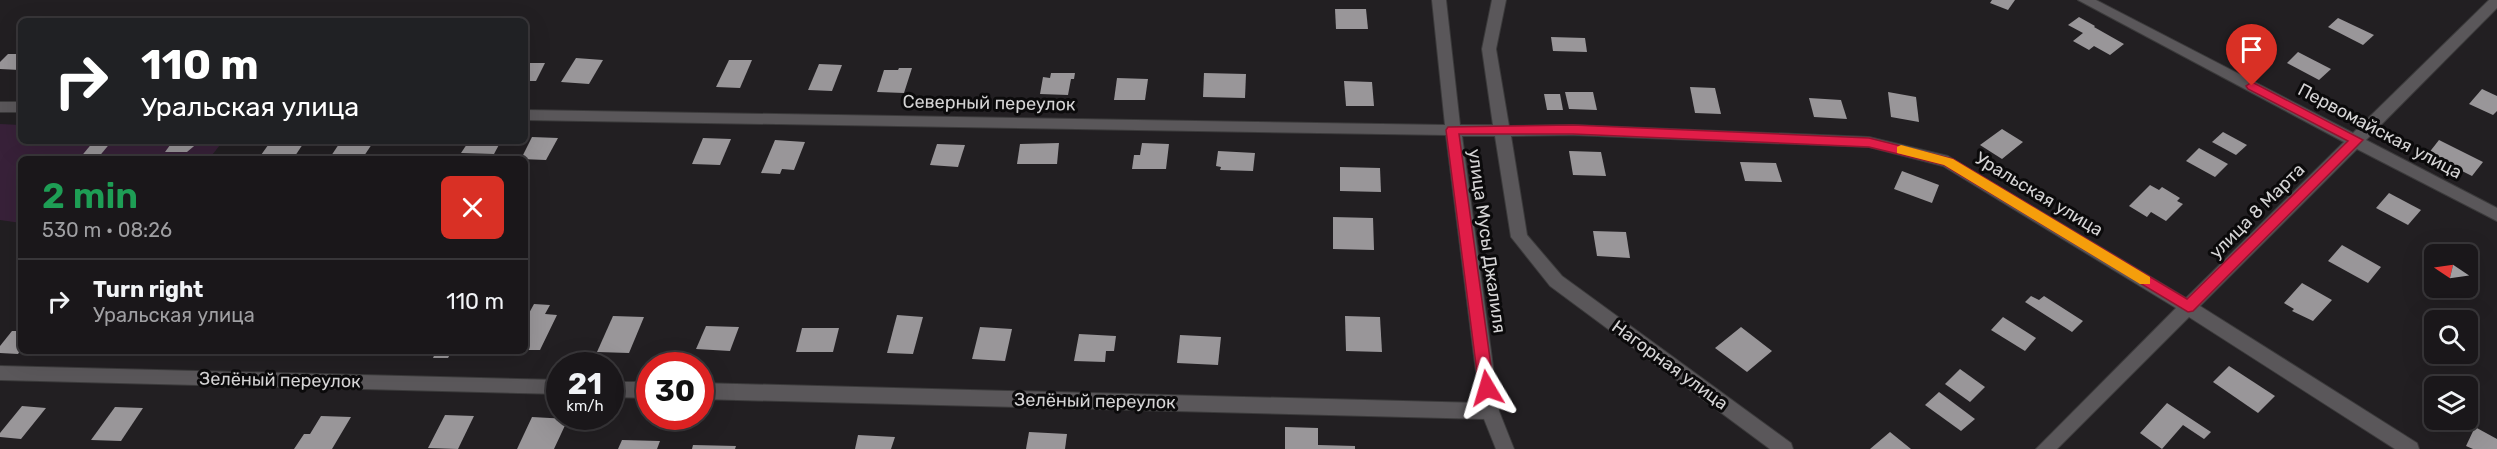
<!DOCTYPE html>
<html lang="en">
<head>
<meta charset="utf-8">
<style>
  :root { --surface:#1a171a; --page:#232023; --text:#f1f3f6; --muted:#9f9fa2; --line:#383639 }
  body { margin:0; font-family:Rubik,sans-serif; background:var(--page); color:var(--text); height:100vh; display:flex; flex-direction:column; font-size:22px; white-space:nowrap }
  * { box-sizing:border-box; margin:0 }
  p { font-size:20px; color:var(--muted) }
  .icon { flex:none; width:33px; height:33px; fill:none; stroke:currentColor; stroke-width:2; stroke-linecap:round; stroke-linejoin:round }
  .map { position:relative; flex:1; overflow:hidden }
  .side { position:absolute; left:18px; top:156px; width:510px; height:198px; display:flex; flex-direction:column; background:var(--surface); border-radius:9px; box-shadow:0 6px 24px #0002,0 0 0 2px var(--line) }
  .side>* { flex:none }
  .guide { position:absolute; left:18px; top:18px; width:510px; height:126px; border-radius:9px; box-shadow:0 6px 24px #0002,0 0 0 2px var(--line); background:#202124; color:#fff; overflow:hidden }
  .needle { width:39px; rotate:283deg }
  .controls { position:absolute; left:2424px; top:244px; display:grid; gap:12px }
  .controls a { display:grid; place-items:center; width:54px; height:54px; border-radius:9px; background:var(--surface); box-shadow:0 6px 24px #0002,0 0 0 2px var(--line); font-size:30px }
  .speed { position:absolute; left:546px; top:352px; display:flex; gap:12px; font-size:30px; font-weight:700; text-align:center }
  .speed>* { display:grid; place-content:center; width:78px; height:78px; border-radius:50%; background:var(--surface); box-shadow:0 6px 24px #0002,0 0 0 2px var(--line); line-height:1 }
  .speed small { font-size:15px; font-weight:400 }
  .speed .limit { border:9px solid #d22; background:#fff; color:#111 }
  .pin { position:absolute; display:grid; place-items:center; width:51px; height:51px; color:#fff; margin:-62px -26px; border-radius:50% 50% 50% 0; rotate:-45deg; box-shadow:0 0 6px #0007 }
  .pin .icon { rotate:45deg }
  .me { position:absolute; width:66px; margin:-33px; rotate:353deg; stroke-linejoin:round; filter:drop-shadow(0 0 4px #0008) }
  .turn { display:flex; align-items:center; gap:21px; height:126px; padding:0 24px; font-size:27px }
  .turn .icon { width:78px; height:78px; stroke-width:2.5 }
  .turn b { display:block; font-size:42px; line-height:51px }
  .round { display:grid; place-items:center; flex:none; width:63px; height:63px; border-radius:9px; background:var(--page) }
  .headline { display:flex; align-items:center; justify-content:space-between; height:102px; padding:0 24px }
  h1 { font-size:36px; font-weight:600; line-height:45px; color:#1e9e55 }
  ul { padding:0; list-style:none }
  li { display:flex; align-items:center; gap:18px; height:84px; padding:0 24px; border-top:2px solid var(--line) }
  li div { flex:1 }
  li b { display:block; font-size:22px }
  li em { font-style:normal }
  .map>svg:first-child { display:block }
  .green { fill:#382139 }
  .building { fill:#999699 }
  .lines { fill:none; stroke-linecap:round; stroke-linejoin:round }
  .street-casing { stroke:#3b3a3b; stroke-width:2 }
  .street { fill:#5a575a; fill-rule:evenodd }
  .route { fill:#e11d48; stroke:#92132f; stroke-width:1.5 }
  .slow { fill:#f59e0b }
  .labels { text-anchor:middle; stroke-width:6; stroke-linejoin:round; paint-order:stroke }
  .street-label { font-size:18px; fill:#d5d4d5; stroke:#0b0a0b }
</style>
</head>
<body>
<div class="map">
<svg width="2497" height="449" viewBox="0 0 2497 449">
  <rect width="100%" height="100%" fill="#221f22"/>
  <path class="green" d="M0 124 21 125V141H223L209 159H21V223L0 220Z"/>
  <g class="building">
    <path d="M1992 0H2015L2008 10 1990 3Z"/>
    <path d="M1335 9H1366L1368 29H1336Z"/>
    <path d="M2079 17 2095 26 2094 27 2124 44 2110 55 2094 46 2089 50 2073 41 2083 33 2068 25Z"/>
    <path d="M2338 18 2374 35 2363 45 2328 27Z"/>
    <path d="M1551 37 1585 38 1587 52 1553 51Z"/>
    <path d="M2298 52 2331 69 2319 80 2287 63Z"/>
    <path d="M8 54H21L20 70 0 69V62Z"/>
    <path d="M576 58 603 60 589 84 561 82Z"/>
    <path d="M729 60H752L740 88 716 87Z"/>
    <path d="M525 63H545L536 81H525Z"/>
    <path d="M819 64 842 65 832 91 808 90Z"/>
    <path d="M899 68H912L904 93 877 92 884 70H898Z"/>
    <path d="M1051 73H1075L1074 79H1071L1068 95 1040 94 1043 77 1050 78Z"/>
    <path d="M1204 73 1246 74 1245 98 1203 97Z"/>
    <path d="M1117 78 1148 79 1145 100H1114Z"/>
    <path d="M1344 81 1372 82 1374 106H1346Z"/>
    <path d="M1690 87 1715 88 1721 114 1695 113Z"/>
    <path d="M2482 89 2497 96V111L2493 115 2469 104Z"/>
    <path d="M1565 92H1593L1597 110 1569 109Z"/>
    <path d="M1888 92 1916 97 1919 122 1891 117Z"/>
    <path d="M1544 94H1560L1563 110H1547Z"/>
    <path d="M1809 98 1841 100 1847 119 1814 117Z"/>
    <path d="M2002 129 2023 142 2002 159 1980 145Z"/>
    <path d="M2223 132 2247 145 2236 155 2212 142Z"/>
    <path d="M532 137 558 138 546 160 521 159Z"/>
    <path d="M703 138 731 139 720 165 692 164Z"/>
    <path d="M775 140 805 142 794 170 782 169 780 174 761 173Z"/>
    <path d="M2439 140 2483 162 2472 176 2428 154Z"/>
    <path d="M94 141H112L97 159H79Z"/>
    <path d="M173 141H200L187 152H165Z"/>
    <path d="M271 141H305L295 156 261 155Z"/>
    <path d="M341 141H374L362 159H329Z"/>
    <path d="M469 141H501L494 154 461 153Z"/>
    <path d="M1059 143 1057 164H1017L1020 144Z"/>
    <path d="M1142 143 1169 144 1166 169H1132L1134 155H1140Z"/>
    <path d="M937 144 965 145 958 167 930 165Z"/>
    <path d="M2199 148 2228 164 2215 177 2186 161Z"/>
    <path d="M1218 151 1255 153 1253 171 1220 170 1221 167 1216 166Z"/>
    <path d="M1569 151 1601 152 1606 176 1573 175Z"/>
    <path d="M1740 162 1776 163 1782 182 1745 181Z"/>
    <path d="M1340 167 1380 168 1381 192 1340 191Z"/>
    <path d="M1902 171 1939 185 1932 203 1894 189Z"/>
    <path d="M2150 185 2159 190 2162 187 2180 198 2177 201 2183 204 2166 221 2151 212 2147 217 2129 206Z"/>
    <path d="M2389 193 2421 210 2408 225 2376 208Z"/>
    <path d="M1333 217 1373 218 1374 250 1333 249Z"/>
    <path d="M1593 231 1626 232 1630 258 1597 256Z"/>
    <path d="M2342 245 2381 267 2368 283 2328 261Z"/>
    <path d="M2302 283 2332 300 2313 321 2292 311 2294 309 2284 303Z"/>
    <path d="M2031 296 2039 300 2044 296 2083 321 2072 332 2025 302Z"/>
    <path d="M534 304 550 305 545 314 557 315 540 350H525V314L528 315Z"/>
    <path d="M897 315 923 317 913 354 887 353Z"/>
    <path d="M613 316 644 317 629 353 597 352Z"/>
    <path d="M1345 316 1380 317 1382 352 1346 351Z"/>
    <path d="M2003 317 2036 338 2025 351 1991 330Z"/>
    <path d="M706 326 739 327 730 351 696 349Z"/>
    <path d="M980 327 1012 329 1005 361 972 359Z"/>
    <path d="M1741 327 1772 351 1747 372 1715 348Z"/>
    <path d="M802 328H839L833 352H796Z"/>
    <path d="M12 331H21V349L18 354 0 353V346Z"/>
    <path d="M1079 334 1116 336 1114 351H1106L1105 362 1074 361Z"/>
    <path d="M1180 335 1221 337 1218 365 1177 363Z"/>
    <path d="M436 351H452L448 358H433Z"/>
    <path d="M2229 366 2275 396 2258 413 2213 382Z"/>
    <path d="M1960 369 1985 387 1970 402 1945 384Z"/>
    <path d="M1939 392 1975 419 1961 431 1925 405Z"/>
    <path d="M2167 403 2211 432 2204 439 2183 425 2162 449 2140 433Z"/>
    <path d="M22 406 46 408 21 439 0 437V433Z"/>
    <path d="M115 407 143 408 121 441 91 440Z"/>
    <path d="M445 415 474 416 458 449 428 448Z"/>
    <path d="M321 416 351 417 332 449H294L304 434H310Z"/>
    <path d="M532 417 568 419 554 449H517Z"/>
    <path d="M1285 427 1318 428V445L1355 446V449H1285Z"/>
    <path d="M2475 427 2497 439V449H2473L2466 446Z"/>
    <path d="M1029 432 1067 434 1065 449H1026Z"/>
    <path d="M1890 432 1911 449H1870Z"/>
    <path d="M858 435 895 437 891 449H855Z"/>
    <path d="M622 440 660 441 657 449H618Z"/>
    <path d="M693 445 736 446 735 449H692Z"/>
  </g>
  <g class="lines">
    <g class="street-casing">
      <g id="street">
        <path d="M1432 0H1446L1460 125H1493L1482 49 1492 0H1506L1496 49 1509 126 1573 125 1869 137 1948 156 2186 298 2344 142 2078 0H2096L2353 133 2489 0H2497V8L2366 140 2497 208V221L2357 149 2200 306 2417 443 2419 449H2395L2189 317 2057 449H2036L2176 308 1943 166 1869 147 1573 135 1511 136 1527 235 1562 276 1791 443 1793 449H1770L1550 286 1511 237 1495 136H1462L1499 411 1514 449H1496L1484 419 700 399V383L1480 403 1446 135 525 120V110L1445 125Z"/>
        <rect x="0" y="102" width="21" height="10"/>
        <path d="M0 366 560 380V394L0 380Z"/>
        <path d="M610 382H650V398L610 397Z"/>
      </g>
    </g>
    <use href="#street" class="street"/>
  </g>
  <path class="route" d="M2252 82 2363 140 2193 311 2188 312 1944 165 1869 147 1573 134H1459L1494 388 1487 394 1479 388 1446 130 1448 127 1573 125 1869 138 1953 159 2187 299 2348 141 2248 89 2246 86Z"/>
  <path class="slow" d="M1901 145 1953 159 2150 277V284H2140L1944 165 1897 153V147Z"/>
  <g class="labels">
    <g class="street-label">
      <text transform="translate(989 103) rotate(1)" y="6">Северный переулок</text>
      <text transform="translate(2380 131) rotate(28)" y="6">Первомайская улица</text>
      <text transform="translate(2039 194) rotate(31)" y="6">Уральская улица</text>
      <text transform="translate(2257 211) rotate(-45)" y="6">улица 8 Марта</text>
      <text transform="translate(1487 241) rotate(82)" y="6">улица Мусы Джалиля</text>
      <text transform="translate(1670 365) rotate(36)" y="6">Нагорная улица</text>
      <text transform="translate(280 380) rotate(1)" y="6">Зелёный переулок</text>
      <text transform="translate(1095 401) rotate(1)" y="6">Зелёный переулок</text>
    </g>
  </g>
</svg>
<div class="controls">
<a><svg class="needle" viewBox="-14 -14 28 28"><path d="M0-13l5 13h-10z" fill="#e53935"/><path d="M0 13l5-13h-10z" fill="#9f9fa2"/></svg></a>
<a><svg class="icon" aria-label="search" viewBox="0 0 24 24"><circle cx="10" cy="10" r="6"/><path d="M15 15l6 6"/></svg></a>
<a><svg class="icon" aria-label="layers" viewBox="0 0 24 24"><path d="M12 4l9 5-9 5-9-5zM3 14l9 5 9-5"/></svg></a>
</div>
<div class="speed"><div>21<small>km/h</small></div><div class="limit">30</div></div>
<div class="pin" style="left:2252px;top:86px;background:#d93025"><svg class="icon" aria-label="arrive" viewBox="0 0 24 24"><path d="M6 21V4h12l-3 4 3 4H6"/></svg></div>
<svg class="me" style="left:1487px;top:388px" viewBox="-20 -20 40 40"><path d="M0-17L14 15 0 8-14 15z" fill="#e11d48" stroke="#fff" stroke-width="4"/></svg>
<div class="guide">
<div class="turn"><svg class="icon" aria-label="right" viewBox="0 0 24 24"><path d="M7 20v-9h11M14 6l5 5-5 5"/></svg><div><b>110 m</b>Уральская улица</div></div>
</div>
<section class="side">
<div class="headline"><div><h1>2 min</h1><p>530 m · 08:26</p></div><a class="round" style="background:#d93025;color:#fff"><svg class="icon" aria-label="close" viewBox="0 0 24 24"><path d="M6 6l12 12M18 6L6 18"/></svg></a></div>
<ul>
<li><svg class="icon" aria-label="right" viewBox="0 0 24 24"><path d="M7 20v-9h11M14 6l5 5-5 5"/></svg><div><b>Turn right</b><p>Уральская улица</p></div><em>110 m</em></li>
</ul>
</section>
</div>
</body>
</html>
